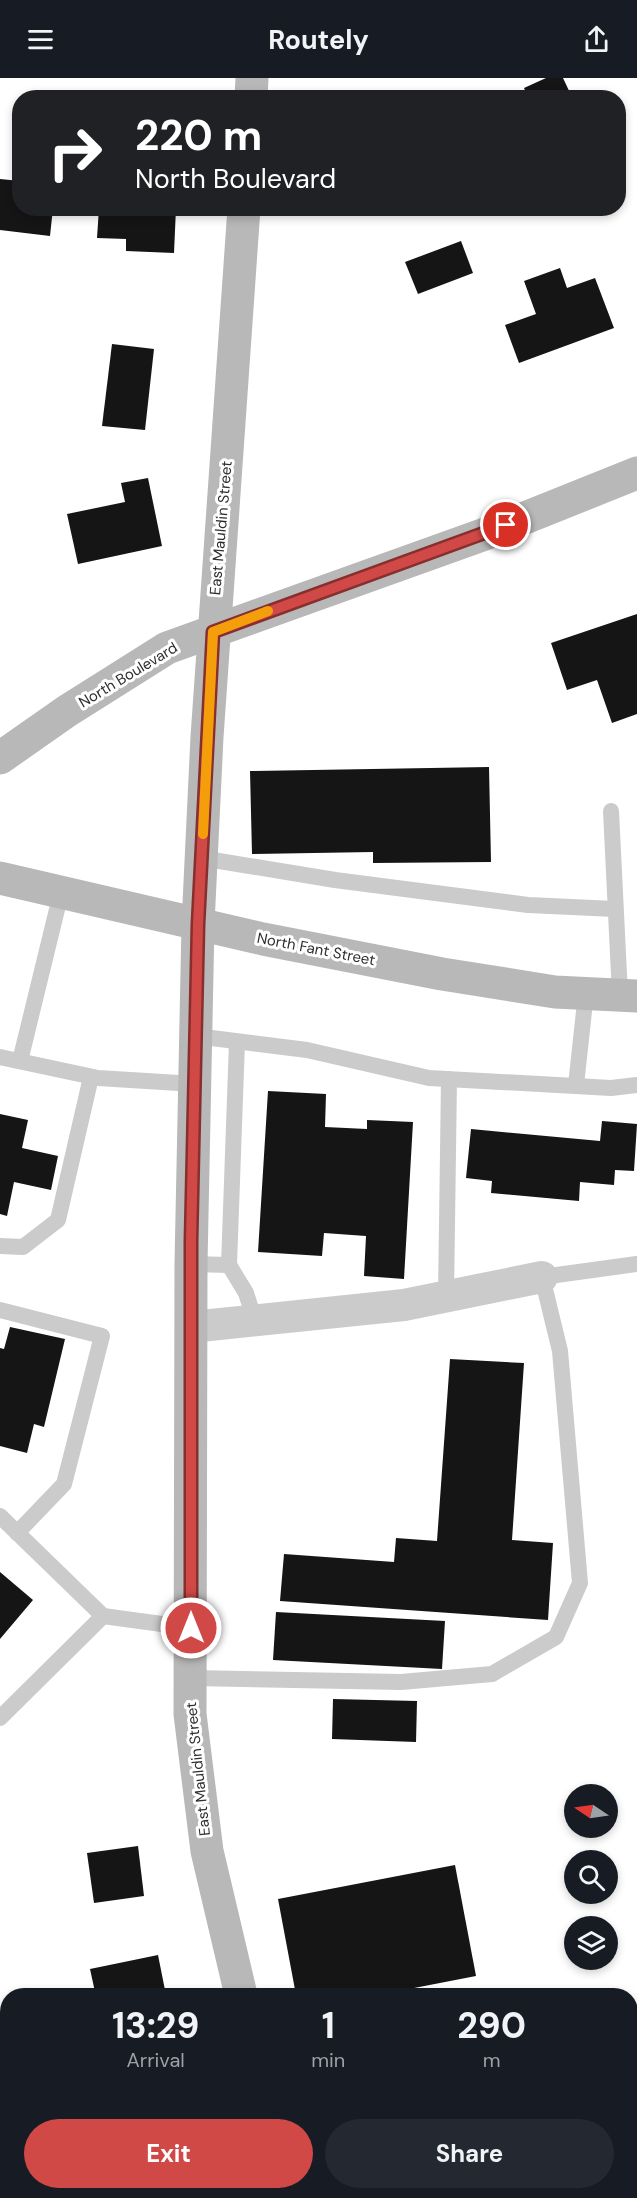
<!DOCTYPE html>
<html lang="en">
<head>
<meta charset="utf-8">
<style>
  :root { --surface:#171b24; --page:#242831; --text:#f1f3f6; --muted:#9ea1a6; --accent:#d04946 }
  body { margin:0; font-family:"DM Sans",sans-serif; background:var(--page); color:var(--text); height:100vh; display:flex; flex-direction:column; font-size:22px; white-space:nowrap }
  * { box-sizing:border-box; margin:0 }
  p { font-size:20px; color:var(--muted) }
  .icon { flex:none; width:33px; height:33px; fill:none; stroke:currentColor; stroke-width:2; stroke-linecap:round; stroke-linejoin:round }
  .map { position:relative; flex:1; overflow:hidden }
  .details { position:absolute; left:0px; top:1910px; width:638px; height:212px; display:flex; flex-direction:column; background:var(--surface); border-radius:24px 24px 0 0; box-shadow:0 3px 9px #0003 }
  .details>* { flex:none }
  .top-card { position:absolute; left:12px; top:12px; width:614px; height:126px; border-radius:24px; box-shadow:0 3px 9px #0003; background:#202124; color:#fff; overflow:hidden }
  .needle { width:39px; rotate:283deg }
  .controls { position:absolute; left:564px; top:1706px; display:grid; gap:12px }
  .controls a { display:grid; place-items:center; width:54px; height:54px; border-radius:50%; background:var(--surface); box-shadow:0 3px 9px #0003; font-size:30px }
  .pin { position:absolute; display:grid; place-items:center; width:51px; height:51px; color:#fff; margin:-26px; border:3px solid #fff; border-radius:50%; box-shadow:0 2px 6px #0007 }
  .me { position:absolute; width:66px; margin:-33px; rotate:0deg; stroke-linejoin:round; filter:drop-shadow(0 0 4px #0008) }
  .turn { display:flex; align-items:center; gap:21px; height:126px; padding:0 24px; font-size:27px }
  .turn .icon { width:78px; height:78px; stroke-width:2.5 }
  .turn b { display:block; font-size:42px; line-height:51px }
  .eta { display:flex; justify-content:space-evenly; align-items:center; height:102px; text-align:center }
  .eta b { font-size:36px; font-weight:700; line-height:42px }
  .primary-button { display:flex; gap:12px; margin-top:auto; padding:12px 24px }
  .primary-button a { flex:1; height:69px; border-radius:36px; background:var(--accent); color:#fff; font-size:24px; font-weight:700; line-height:69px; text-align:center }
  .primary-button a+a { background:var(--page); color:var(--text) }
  header { display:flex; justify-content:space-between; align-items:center; height:78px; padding:0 24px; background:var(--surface); font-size:27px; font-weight:700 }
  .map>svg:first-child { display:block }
  .building { fill:#151515 }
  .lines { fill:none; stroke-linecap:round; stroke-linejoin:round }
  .lane { stroke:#cbcbcb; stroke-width:16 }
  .street { stroke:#cbcbcb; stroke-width:32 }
  .secondary { stroke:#b8b8b8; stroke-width:33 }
  .route-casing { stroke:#872f2e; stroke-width:15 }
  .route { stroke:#d04946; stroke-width:10 }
  .slow { stroke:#f59e0b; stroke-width:10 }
  .labels { text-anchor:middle; stroke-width:6; stroke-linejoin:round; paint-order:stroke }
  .street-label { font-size:15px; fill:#2e2e2e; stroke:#fff }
</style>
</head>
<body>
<header><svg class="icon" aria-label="menu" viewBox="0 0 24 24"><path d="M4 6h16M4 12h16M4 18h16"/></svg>Routely<svg class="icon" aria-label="share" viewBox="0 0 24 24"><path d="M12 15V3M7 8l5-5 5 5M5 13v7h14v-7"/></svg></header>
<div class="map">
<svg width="637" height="2120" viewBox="0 0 637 2120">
  <rect width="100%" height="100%" fill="#fff"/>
  <g class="building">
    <path d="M546 0H563L571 17 564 20H528L524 10Z"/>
    <path d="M0 101 20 103V130H53L50 158 0 152Z"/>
    <path d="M99 130H176L174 175 126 173V161L97 160Z"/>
    <path d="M461 163 473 195 418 216 405 184Z"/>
    <path d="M560 190 567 210 595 200 614 250 519 285 505 247 536 236 524 203Z"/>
    <path d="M112 266 154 271 145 352 102 348Z"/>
    <path d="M148 400 162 468 78 486 67 436 125 424 121 405Z"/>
    <path d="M637 536V636L612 645 597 602 567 612 551 565Z"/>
    <path d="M489 689 491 784 373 785V774L252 776 250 693Z"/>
    <path d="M268 1013 326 1016 325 1049 367 1051V1042L413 1044 404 1201 364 1198 366 1158 324 1155 322 1178 258 1174Z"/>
    <path d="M0 1036 28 1042 22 1070 58 1078 51 1112 14 1104 7 1138 0 1136Z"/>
    <path d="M602 1043 637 1046 634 1093 615 1092 614 1107 580 1104 579 1123 491 1115 492 1103 466 1100 471 1051 600 1063Z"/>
    <path d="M10 1249 65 1261 44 1349 34 1346 27 1375 0 1368V1270L4 1271Z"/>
    <path d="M450 1281 524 1285 512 1462 553 1465 548 1542 280 1523 284 1476 394 1484 396 1460 437 1463Z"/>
    <path d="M0 1494 33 1522 0 1561Z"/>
    <path d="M276 1534 445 1543 442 1591 273 1582Z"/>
    <path d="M333 1621 417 1623 416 1664 332 1661Z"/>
    <path d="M138 1768 144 1818 94 1825 87 1775Z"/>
    <path d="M455 1787 476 1898 378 1917H296L278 1821Z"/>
    <path d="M158 1877 166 1917H111L110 1911 95 1914 90 1891Z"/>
    <path d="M8 1932V1967L0 1969V1934Z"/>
    <path d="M344 2114H440L442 2120H345Z"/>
    <path d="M538 2114H556L558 2120H509Z"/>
  </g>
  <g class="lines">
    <g class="lane">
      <path d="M611 733 620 917"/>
      <path d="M201 780 335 802 528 827 615 831"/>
      <path d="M196 958 307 972 429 1000 611 1010 637 1007"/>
      <path d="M0 979 98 1000 195 1006"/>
      <path d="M20 983 61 815"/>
      <path d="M576 1007 586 915"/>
      <path d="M0 1168 23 1169 58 1142 91 999"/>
      <path d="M191 1186 229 1187 237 964"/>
      <path d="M229 1187 246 1215 255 1243"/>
      <path d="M446 1218 449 1001"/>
      <path d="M0 1232 102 1258 64 1406 17 1455"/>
      <path d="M0 1438 103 1538"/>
      <path d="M191 1600 401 1604 492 1596 556 1559 580 1505 560 1273 542 1199 637 1186"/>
      <path d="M0 1640 103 1538 191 1550"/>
    </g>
    <path class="street" d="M191 1249 404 1227 542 1199"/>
    <g class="secondary">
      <path d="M251 20 252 0"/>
      <path d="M0 680 67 633 167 570 485 456 637 395"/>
      <path d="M0 800 263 861 442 896 555 914 637 918"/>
      <path d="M241 1917 207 1773 190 1636 191 1186 198 846 207 659 244 130"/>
      <path d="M289 2114 291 2120"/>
    </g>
  </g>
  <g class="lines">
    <g class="route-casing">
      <path id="route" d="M191 1550V1163L198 846 213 554 506 447"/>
    </g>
    <use href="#route" class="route"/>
    <path class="slow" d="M203 756 213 554 268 533"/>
  </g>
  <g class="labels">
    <g class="street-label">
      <text transform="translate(221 450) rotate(-85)" y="5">East Mauldin Street</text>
      <text transform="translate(128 597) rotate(-31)" y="5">North Boulevard</text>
      <text transform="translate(316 871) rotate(11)" y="5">North Fant Street</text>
      <text transform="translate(198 1691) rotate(-96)" y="5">East Mauldin Street</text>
    </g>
  </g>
</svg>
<div class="controls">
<a><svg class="needle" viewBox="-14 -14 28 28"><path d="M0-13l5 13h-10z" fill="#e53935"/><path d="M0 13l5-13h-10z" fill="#9ea1a6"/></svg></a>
<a><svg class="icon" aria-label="search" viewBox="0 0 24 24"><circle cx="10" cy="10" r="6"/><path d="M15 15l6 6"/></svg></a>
<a><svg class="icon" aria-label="layers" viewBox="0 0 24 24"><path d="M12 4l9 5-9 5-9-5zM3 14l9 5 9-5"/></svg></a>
</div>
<div class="pin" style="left:506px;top:447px;background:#d93025"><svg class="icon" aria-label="arrive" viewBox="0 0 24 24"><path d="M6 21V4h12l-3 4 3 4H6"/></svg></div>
<svg class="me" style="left:191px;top:1550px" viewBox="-20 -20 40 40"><circle r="17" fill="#d04946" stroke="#fff" stroke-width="3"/><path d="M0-11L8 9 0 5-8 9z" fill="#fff"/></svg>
<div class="top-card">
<div class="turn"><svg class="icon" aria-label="right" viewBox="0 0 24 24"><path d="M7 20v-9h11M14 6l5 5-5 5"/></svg><div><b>220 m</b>North Boulevard</div></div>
</div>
<section class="details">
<div class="eta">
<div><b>13:29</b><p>Arrival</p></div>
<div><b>1</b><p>min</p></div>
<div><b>290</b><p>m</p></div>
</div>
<div class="primary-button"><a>Exit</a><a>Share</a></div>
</section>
</div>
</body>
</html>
